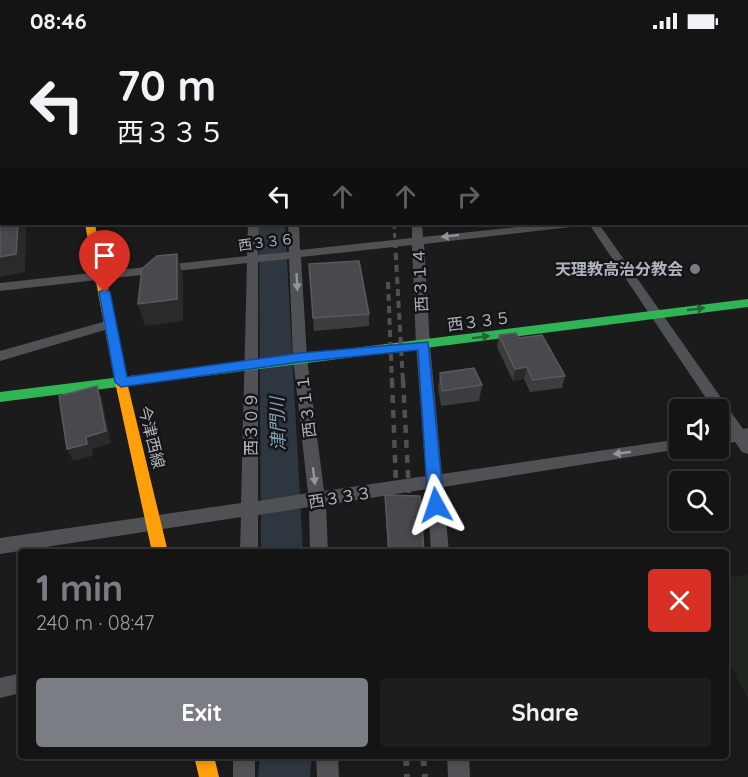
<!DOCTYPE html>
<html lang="en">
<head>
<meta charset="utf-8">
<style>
  :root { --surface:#141415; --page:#1d1d1e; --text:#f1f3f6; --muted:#9d9ea0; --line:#333334; --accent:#7a7d84 }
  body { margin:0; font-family:Quicksand,"Noto Sans JP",sans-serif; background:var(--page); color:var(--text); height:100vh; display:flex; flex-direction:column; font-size:22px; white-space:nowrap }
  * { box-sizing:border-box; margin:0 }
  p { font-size:20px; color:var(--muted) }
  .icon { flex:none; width:33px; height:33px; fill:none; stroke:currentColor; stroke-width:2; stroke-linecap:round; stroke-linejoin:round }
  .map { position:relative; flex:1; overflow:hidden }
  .side { position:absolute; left:18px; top:507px; width:711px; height:210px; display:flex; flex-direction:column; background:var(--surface); border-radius:6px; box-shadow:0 3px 9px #0003,0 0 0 2px var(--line) }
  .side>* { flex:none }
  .hud { position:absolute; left:0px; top:0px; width:748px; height:183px; box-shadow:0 3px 9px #0003,0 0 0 2px var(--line); background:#141415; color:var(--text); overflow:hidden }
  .fabs { position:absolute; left:669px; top:357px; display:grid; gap:12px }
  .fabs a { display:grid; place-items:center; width:60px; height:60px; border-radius:6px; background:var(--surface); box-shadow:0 3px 9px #0003,0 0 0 2px var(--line); font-size:30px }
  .pin { position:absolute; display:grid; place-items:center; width:51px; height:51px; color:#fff; margin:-62px -26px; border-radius:50% 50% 50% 0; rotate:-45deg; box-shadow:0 0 6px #0007 }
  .pin .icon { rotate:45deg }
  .me { position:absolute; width:66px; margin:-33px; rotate:355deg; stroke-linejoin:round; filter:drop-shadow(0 0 4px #0008) }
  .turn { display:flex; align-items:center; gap:21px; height:126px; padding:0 18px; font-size:27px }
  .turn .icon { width:78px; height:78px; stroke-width:2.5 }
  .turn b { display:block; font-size:42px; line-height:51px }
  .lanes { display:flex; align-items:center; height:57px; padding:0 18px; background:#0003; justify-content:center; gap:30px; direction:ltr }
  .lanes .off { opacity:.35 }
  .round { display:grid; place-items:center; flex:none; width:63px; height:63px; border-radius:6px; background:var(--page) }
  .headline { display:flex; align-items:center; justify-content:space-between; height:102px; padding:0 18px }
  h1 { font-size:36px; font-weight:700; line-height:45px; color:var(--accent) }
  .primary-button { display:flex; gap:12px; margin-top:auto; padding:12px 18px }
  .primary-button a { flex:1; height:69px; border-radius:6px; background:var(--accent); color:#fff; font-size:24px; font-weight:700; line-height:69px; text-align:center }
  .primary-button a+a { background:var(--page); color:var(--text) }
  .status { display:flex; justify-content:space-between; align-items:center; height:42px; padding:0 30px; background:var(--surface); direction:ltr }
  .status svg { height:16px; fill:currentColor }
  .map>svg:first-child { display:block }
  .green { fill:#1f2620 }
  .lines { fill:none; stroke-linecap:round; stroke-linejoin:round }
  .river { fill:#2e373f; fill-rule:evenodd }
  .street { fill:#4f5155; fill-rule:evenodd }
  .fast { fill:#30b455; fill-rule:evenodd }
  .slow { fill:#ff9f0a; fill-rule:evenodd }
  .jam { fill:#e5322d; fill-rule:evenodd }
  .rail-far3 { stroke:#505153; stroke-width:3; stroke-dasharray:5 4; stroke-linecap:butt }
  .rail-far2 { stroke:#505153; stroke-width:4; stroke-dasharray:7 5; stroke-linecap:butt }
  .rail-far1 { stroke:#505153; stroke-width:4.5; stroke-dasharray:8 7; stroke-linecap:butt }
  .rail { stroke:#505153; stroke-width:6; stroke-dasharray:10 8; stroke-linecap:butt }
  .wall { fill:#3c3d3f }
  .shaded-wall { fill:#2a2a2c }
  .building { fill:#49494d; stroke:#585a5e; stroke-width:1.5 }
  .oneway { fill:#91959d }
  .oneway2 { fill:#226436 }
  .route { fill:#1a73e8; stroke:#114b97; stroke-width:1.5 }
  .poi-dot { fill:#7a7d84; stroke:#151518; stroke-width:2 }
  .labels { text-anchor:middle; stroke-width:5; stroke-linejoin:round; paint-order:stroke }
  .far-street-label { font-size:14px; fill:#adb2bc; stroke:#151518 }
  .poi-label { font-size:16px; font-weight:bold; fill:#adb2bc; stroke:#151518; text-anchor:end }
  .street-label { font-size:16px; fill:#adb2bc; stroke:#151518 }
  .water-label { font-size:18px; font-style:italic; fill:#84a2b7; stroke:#151518 }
</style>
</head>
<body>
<div class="status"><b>08:46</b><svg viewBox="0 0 49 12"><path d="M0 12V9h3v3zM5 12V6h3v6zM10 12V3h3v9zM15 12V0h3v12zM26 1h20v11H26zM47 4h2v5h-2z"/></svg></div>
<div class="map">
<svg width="748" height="735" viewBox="0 0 748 735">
  <rect width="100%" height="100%" fill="#1b1b1c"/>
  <path class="green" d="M748 533V657L726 614V536Z"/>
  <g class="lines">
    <g class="river">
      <rect x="260" y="0" width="16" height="2"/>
      <path d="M259 182H285L303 510H261Z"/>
      <path d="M260 714H312L310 735H258Z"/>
    </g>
    <g class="street">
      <path d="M11 0H23L9 2Z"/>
      <rect x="40" y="0" width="8" height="2"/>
      <rect x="56" y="0" width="8" height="2"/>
      <rect x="251" y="0" width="8" height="2"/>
      <path d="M302 0H317L300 2Z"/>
      <path d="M364 0H372L373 2H365Z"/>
      <path d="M0 2H2L0 7Z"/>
      <rect x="0" y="42" width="2" height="4"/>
      <path d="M747 73 748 74V80L747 79Z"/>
      <path d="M248 182H259L258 213 289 210 288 182H299L300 208 412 196V182H422L423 195 545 182H576L571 185 424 202 430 303 442 432 680 397V406H686L443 445 449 510H431L427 447 326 463 328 510H310L309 465 258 473V510H240L241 475 0 512V496L241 461 247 221 0 249V241L247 214ZM412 203 416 303 426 434 324 449 307 316 301 215ZM289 217 293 316 308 451 258 459V220Z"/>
      <path d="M589 182H599L743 387 748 386V412L742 410 735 400 718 403V391L728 389 718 375V368H714Z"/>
      <path d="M110 278 115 279 117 282 115 285 0 319V309Z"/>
      <path d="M21 631V651L0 656V636Z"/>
      <rect x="233" y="714" width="22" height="21"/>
      <path d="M316 714H338L339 735H317Z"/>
      <path d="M447 714H469L470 735H448Z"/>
    </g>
    <g class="fast">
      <rect x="47" y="0" width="6" height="2"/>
      <path d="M276 0H282L283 2H276Z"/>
      <path d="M575 0H582L583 2H576Z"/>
      <rect x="747" y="10" width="1" height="4"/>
      <path d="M748 257V265L0 360V350Z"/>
    </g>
    <g class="slow">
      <path d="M85 182H95L127 340 168 510H152L115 340Z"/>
      <path d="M194 714H214L219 735H199Z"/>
    </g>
    <rect class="jam" x="0" y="105" width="2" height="6"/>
    <path class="rail-far3" d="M394 182 395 200"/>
    <g class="rail-far2">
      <path d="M395 199 403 340"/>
      <path d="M388 240 392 340"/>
    </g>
    <g class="rail-far1">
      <path d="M392 338 397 468"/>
      <path d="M403 338 410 469"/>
    </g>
    <g class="rail">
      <path d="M406 714 407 735"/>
      <path d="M423 714 425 735"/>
    </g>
  </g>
  <g class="wall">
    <path d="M747 167H748V185L745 182H747Z"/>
    <path d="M309 222 369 272V284L314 289Z"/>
    <path d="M499 293 519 296 565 334 562 346 530 350 524 337 513 339 497 305Z"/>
    <path d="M440 331 482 343 479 359 441 364 438 346Z"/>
    <path d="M385 453 424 510H388Z"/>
  </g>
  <g class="shaded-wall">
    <path d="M66 0H102V1L67 2Z"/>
    <path d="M18 182H24L26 186 25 230 0 235V215Z"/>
    <path d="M177 212 183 234V279L145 284 138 262Z"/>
    <path d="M527 325 524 337 513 339 515 327Z"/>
    <path d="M97 344 102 356 111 401 92 407 93 414 73 419 67 407 86 395Z"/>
  </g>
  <g class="building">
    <path d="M2 171V182H18L16 212 0 215V172Z"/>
    <path d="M177 212V257L138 262 142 227 157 214Z"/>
    <path d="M359 219 369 272 313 276 309 222Z"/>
    <path d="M516 291 519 296 542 293 565 334 533 338 527 325 515 327 499 293Z"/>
    <path d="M474 326 482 343 442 349 440 331Z"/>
    <path d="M97 344 106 389 86 395 87 402 67 407 59 354Z"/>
    <path d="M385 453 420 454 424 510H389Z"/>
  </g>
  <defs><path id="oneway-solid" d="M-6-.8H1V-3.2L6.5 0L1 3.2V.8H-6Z" transform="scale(1.5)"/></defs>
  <g class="oneway">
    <use href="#oneway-solid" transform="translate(450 194) rotate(174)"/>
    <use href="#oneway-solid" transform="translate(297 240) rotate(87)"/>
    <use href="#oneway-solid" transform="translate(622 411) rotate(172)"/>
    <use href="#oneway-solid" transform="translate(314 434) rotate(83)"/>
  </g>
  <g class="oneway2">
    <use href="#oneway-solid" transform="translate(696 267) rotate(-7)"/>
    <use href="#oneway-solid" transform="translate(481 295) rotate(-7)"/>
  </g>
  <path class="route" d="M105 247 110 250 127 335 300 311 428 300 444 463 442 467 436 469 431 467 428 463 418 308 300 320 121 345 115 340 99 250Z"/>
  <circle class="poi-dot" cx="695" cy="227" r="6"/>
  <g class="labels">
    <g class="far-street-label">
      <text transform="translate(266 200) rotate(-7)" y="5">西３３６</text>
    </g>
    <g class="poi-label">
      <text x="683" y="233">天理教高治分教会</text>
    </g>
    <g class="street-label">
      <text transform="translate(420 238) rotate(-93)" y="6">西３１４</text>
      <text transform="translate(479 279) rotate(-7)" y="6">西３３５</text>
      <text transform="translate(306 364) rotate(-97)" y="6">西３１１</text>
      <text transform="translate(251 382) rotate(-90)" y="6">西３０９</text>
      <text transform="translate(152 395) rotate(76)" y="6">今津西線</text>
      <text transform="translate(340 455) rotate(-9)" y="6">西３３３</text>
    </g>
    <g class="water-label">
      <text transform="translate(278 382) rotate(-92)" y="6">津門川</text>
    </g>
  </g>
</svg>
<div class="fabs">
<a><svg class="icon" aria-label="sound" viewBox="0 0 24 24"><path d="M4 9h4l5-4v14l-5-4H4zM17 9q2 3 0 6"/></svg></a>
<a><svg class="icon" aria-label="search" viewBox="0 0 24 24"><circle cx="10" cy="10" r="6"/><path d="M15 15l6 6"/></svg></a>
</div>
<div class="pin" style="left:105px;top:250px;background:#d93025"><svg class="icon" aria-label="arrive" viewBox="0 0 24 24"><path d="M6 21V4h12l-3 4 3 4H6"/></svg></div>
<svg class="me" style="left:436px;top:463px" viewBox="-20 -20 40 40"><path d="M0-17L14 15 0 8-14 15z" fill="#1a73e8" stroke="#fff" stroke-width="4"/></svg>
<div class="hud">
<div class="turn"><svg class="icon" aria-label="left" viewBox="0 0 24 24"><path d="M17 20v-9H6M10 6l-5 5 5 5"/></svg><div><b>70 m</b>西３３５</div></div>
<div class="lanes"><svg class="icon" aria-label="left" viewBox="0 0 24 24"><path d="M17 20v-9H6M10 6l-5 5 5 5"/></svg><svg class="icon off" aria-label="ahead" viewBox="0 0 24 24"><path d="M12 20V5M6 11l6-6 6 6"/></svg><svg class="icon off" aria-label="ahead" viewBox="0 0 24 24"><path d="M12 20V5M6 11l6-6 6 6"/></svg><svg class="icon off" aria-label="right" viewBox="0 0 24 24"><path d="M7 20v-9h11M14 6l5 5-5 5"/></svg></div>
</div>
<section class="side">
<div class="headline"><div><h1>1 min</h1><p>240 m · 08:47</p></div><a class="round" style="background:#d93025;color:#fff"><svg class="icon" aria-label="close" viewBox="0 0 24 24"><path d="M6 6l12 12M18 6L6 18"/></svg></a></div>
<div class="primary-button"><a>Exit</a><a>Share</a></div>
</section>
</div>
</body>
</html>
